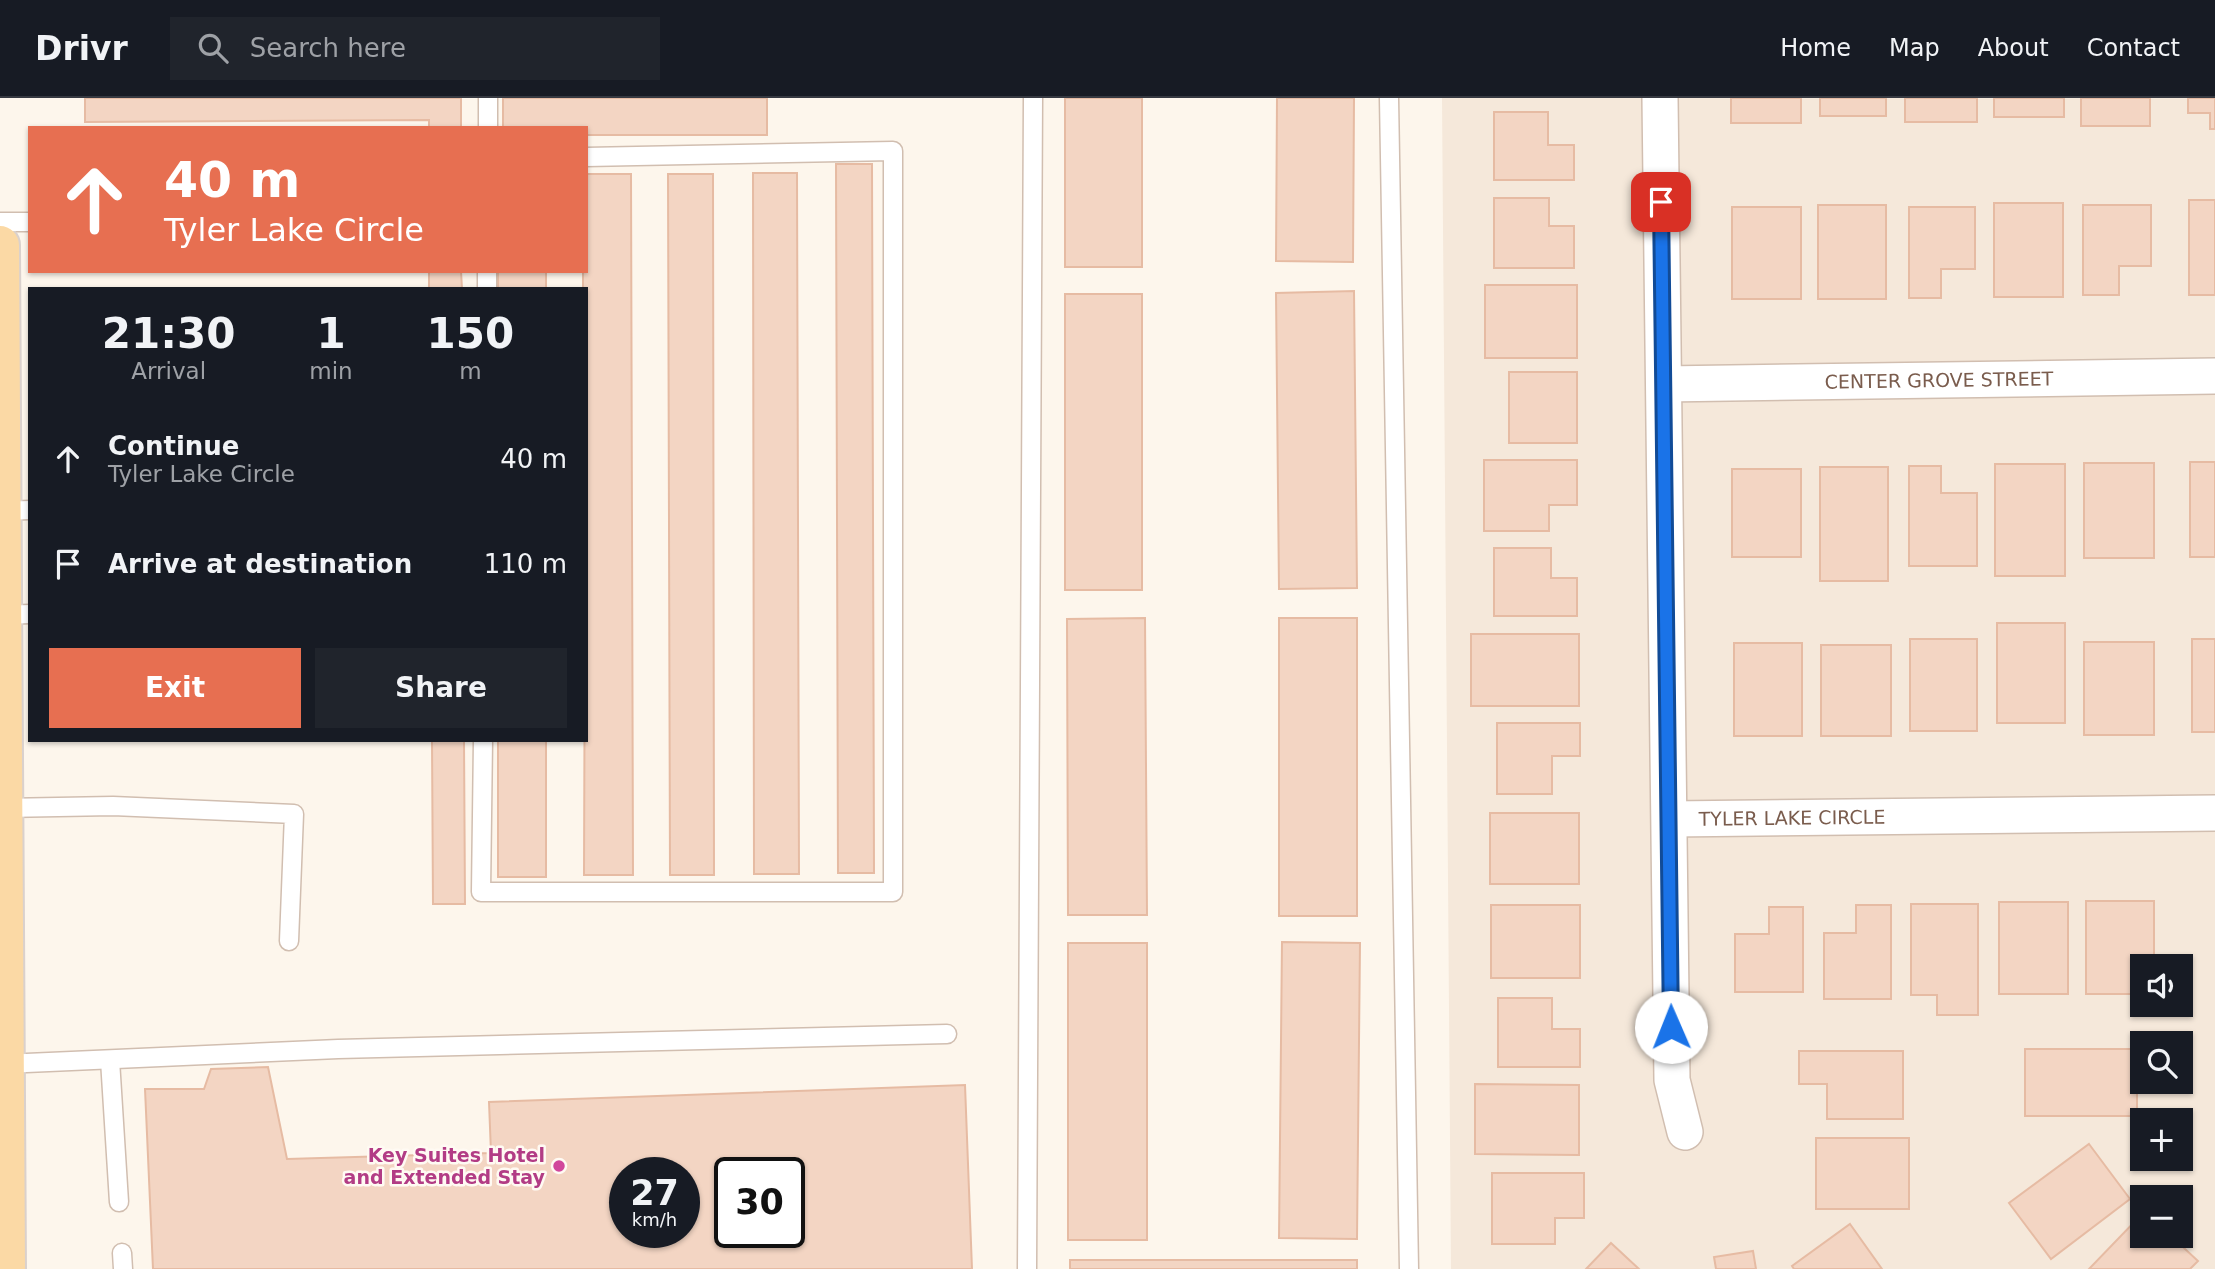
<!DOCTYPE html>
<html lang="en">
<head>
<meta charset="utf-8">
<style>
  :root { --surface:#171b24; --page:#20242c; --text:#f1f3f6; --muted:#9ea1a6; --line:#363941; --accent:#e76f51 }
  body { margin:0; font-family:"DejaVu Sans",sans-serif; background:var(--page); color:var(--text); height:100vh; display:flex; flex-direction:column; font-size:26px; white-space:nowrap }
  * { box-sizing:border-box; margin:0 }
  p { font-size:23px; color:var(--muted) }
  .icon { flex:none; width:38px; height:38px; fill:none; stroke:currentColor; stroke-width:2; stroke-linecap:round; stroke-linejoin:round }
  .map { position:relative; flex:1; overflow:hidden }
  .drawer { position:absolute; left:28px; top:189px; width:560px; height:455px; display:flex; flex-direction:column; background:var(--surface); border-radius:0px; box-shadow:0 2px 5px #0004 }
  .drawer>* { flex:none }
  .top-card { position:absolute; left:28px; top:28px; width:560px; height:147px; border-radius:0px; box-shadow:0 2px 5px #0004; background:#e76f51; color:#fff; overflow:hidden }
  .fabs { position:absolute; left:2130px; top:856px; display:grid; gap:14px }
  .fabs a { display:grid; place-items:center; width:63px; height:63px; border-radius:0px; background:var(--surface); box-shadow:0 2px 5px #0004; font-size:35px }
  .speed { position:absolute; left:609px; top:1059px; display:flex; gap:14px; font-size:35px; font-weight:700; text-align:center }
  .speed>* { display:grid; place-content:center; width:91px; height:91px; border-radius:50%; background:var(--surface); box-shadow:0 2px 5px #0004; line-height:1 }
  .speed small { font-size:18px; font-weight:400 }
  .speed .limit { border:4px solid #111; border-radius:10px; background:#fff; color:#111 }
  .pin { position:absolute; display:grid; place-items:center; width:60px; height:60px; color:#fff; margin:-30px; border-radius:14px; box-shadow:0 4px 10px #0006 }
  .me { position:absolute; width:77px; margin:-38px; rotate:359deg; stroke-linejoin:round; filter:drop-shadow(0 0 5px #0008) }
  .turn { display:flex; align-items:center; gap:24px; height:147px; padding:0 21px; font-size:32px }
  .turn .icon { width:91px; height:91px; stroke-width:2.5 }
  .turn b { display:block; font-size:49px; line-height:60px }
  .eta { display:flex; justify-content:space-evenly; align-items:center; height:119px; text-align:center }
  .eta b { font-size:42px; font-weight:700; line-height:49px }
  .cta { display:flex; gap:14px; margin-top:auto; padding:14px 21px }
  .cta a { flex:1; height:80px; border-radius:0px; background:var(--accent); color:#fff; font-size:28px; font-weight:700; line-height:80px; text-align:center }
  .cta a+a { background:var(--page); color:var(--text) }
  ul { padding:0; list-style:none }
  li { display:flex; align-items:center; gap:21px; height:105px; padding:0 21px }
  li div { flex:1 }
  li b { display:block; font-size:26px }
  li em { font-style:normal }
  header { display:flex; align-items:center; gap:42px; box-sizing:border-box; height:98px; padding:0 35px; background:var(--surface); border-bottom:2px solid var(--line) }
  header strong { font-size:33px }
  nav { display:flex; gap:38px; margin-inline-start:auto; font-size:24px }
  .search { width:490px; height:63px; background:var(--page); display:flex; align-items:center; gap:18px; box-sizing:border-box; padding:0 24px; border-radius:0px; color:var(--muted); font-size:26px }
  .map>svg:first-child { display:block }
  .residential { fill:#f5e8da; fill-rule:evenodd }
  .building { fill:#f3d5c3; stroke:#e6bba3; stroke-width:2; fill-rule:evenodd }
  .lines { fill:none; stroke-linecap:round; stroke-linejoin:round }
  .lane-casing { stroke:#d1beb0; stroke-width:21 }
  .street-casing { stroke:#d1beb0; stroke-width:38 }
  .primary-casing { stroke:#dad1cd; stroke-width:42 }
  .lane { stroke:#fff; stroke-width:18 }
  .street { stroke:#fff; stroke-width:35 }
  .primary { stroke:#fbd9a5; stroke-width:38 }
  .route-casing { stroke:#114b97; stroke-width:18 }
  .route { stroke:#1a73e8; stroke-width:12 }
  .hotel-dot { fill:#d1479c; stroke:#fffaf3; stroke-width:2.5 }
  .labels { text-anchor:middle; stroke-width:5; stroke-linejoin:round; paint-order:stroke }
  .street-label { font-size:19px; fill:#7a5c4d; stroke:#fffaf3 }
  .hotel-label { font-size:19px; font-weight:bold; fill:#b23c85; stroke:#fffaf3; text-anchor:end }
</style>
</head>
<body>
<header>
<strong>Drivr</strong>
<div class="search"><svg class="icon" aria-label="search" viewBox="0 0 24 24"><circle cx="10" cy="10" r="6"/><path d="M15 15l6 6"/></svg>Search here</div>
<nav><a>Home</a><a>Map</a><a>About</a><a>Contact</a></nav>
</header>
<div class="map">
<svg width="2215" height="1171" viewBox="0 0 2215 1171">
  <rect width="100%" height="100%" fill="#fdf6ec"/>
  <path class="residential" d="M1442 0H2215V1171H1451ZM2142 868H2180V906H2142ZM2142 945H2180V984H2142ZM2142 1022H2180V1060H2142ZM2142 1099H2180V1138H2142Z"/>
  <g class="building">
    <path d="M85 0H461V30H429V22L85 24Z"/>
    <path d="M503 0H767V37H586V30H503Z"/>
    <rect x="1065" y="0" width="77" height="169"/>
    <path d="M1277 0H1354L1353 164 1276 163Z"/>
    <rect x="1731" y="0" width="70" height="25"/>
    <rect x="1820" y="0" width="66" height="18"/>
    <rect x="1905" y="0" width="72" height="24"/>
    <rect x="1994" y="0" width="70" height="19"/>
    <rect x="2081" y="0" width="69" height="28"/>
    <path d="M2188 0H2215V31H2210V15H2188Z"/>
    <path d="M1494 14H1548V47H1574V82H1494Z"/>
    <path d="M836 66H872L874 775H838Z"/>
    <path d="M753 75H797L799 776H754Z"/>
    <path d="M586 76H631L633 777H584L586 191H583V173H586Z"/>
    <path d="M668 76H713L714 777H670Z"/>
    <path d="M1494 100H1549V128H1574V170H1494Z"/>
    <rect x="2189" y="102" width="26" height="95"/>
    <rect x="1994" y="105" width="69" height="94"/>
    <rect x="1818" y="107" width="68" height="94"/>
    <path d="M2083 107H2151V168H2119V197H2083Z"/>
    <rect x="1732" y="109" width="69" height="92"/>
    <path d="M1909 109H1975V171H1941V200H1909Z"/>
    <path d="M429 173H461L462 191H429Z"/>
    <rect x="498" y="173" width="48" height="18"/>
    <rect x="1485" y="187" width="92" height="73"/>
    <path d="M1354 193 1357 490 1279 491 1276 195Z"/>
    <rect x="1065" y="196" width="77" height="296"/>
    <rect x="1509" y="274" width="68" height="71"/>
    <path d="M1484 362H1577V407H1549V433H1484Z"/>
    <rect x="2190" y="364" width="25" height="95"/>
    <rect x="2084" y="365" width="70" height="95"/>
    <rect x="1995" y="366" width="70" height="112"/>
    <path d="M1909 368H1941V395H1977V468H1909Z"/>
    <rect x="1820" y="369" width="68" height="114"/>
    <rect x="1732" y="371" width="69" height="88"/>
    <path d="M1494 450H1551V480H1577V518H1494Z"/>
    <path d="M1145 520 1147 817H1068L1067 521Z"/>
    <rect x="1279" y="520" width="78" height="298"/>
    <rect x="1997" y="525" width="68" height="100"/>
    <rect x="1471" y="536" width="108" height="72"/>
    <rect x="1910" y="541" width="67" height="92"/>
    <rect x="2192" y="541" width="23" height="93"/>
    <rect x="2084" y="544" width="70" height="93"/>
    <rect x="1734" y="545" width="68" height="93"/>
    <rect x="1821" y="547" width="70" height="91"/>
    <path d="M1497 625H1580V658H1552V696H1497Z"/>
    <path d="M432 642H464L465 806H433Z"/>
    <rect x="498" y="642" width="48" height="137"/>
    <rect x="1490" y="715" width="89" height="71"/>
    <path d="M2086 803H2154V868H2142V896H2086Z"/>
    <rect x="1999" y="804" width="69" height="92"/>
    <path d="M1911 806H1978V917H1937V897H1911Z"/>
    <rect x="1491" y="807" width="89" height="73"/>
    <path d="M1856 807H1891V901H1824V835H1856Z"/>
    <path d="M1769 809H1803V894H1735V836H1769Z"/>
    <path d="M1282 844 1360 845 1357 1141 1279 1140Z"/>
    <rect x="1068" y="845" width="79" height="297"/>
    <path d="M1498 900H1552V931H1580V969H1498Z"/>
    <rect x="2025" y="951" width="112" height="67"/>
    <path d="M1799 953H1903V1021H1827V986H1799Z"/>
    <path d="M268 969 287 1061 491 1055 489 1004 965 987 972 1171H153L145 991H204L211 971ZM625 1074H684V1134H625ZM730 1074H789V1134H730Z"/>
    <path d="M1475 986 1579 987V1057L1475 1056Z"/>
    <rect x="1816" y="1040" width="93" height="71"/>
    <path d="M2089 1046 2130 1101 2051 1161 2009 1105Z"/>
    <path d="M1492 1075H1584V1120H1555V1146H1492Z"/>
    <path d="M2142 1116V1138H2171L2198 1163 2190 1171H2089Z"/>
    <path d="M1850 1126 1882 1171H1794L1792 1168Z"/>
    <path d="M1611 1145 1639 1171H1586Z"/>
    <path d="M1753 1153 1756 1171H1716L1714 1159Z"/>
    <rect x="1070" y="1162" width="287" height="9"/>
  </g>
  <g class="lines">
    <g class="lane-casing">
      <g id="lane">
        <path d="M1389 0 1409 1171"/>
        <path d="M488 30V0"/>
        <path d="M0 124H30"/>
        <path d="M487 191V173"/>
        <path d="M1 413 30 412"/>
        <path d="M2 517 30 516"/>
        <path d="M483 642 481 794H893V53L586 59"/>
        <path d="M3 710 113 708 294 716 289 843"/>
        <path d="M110 962 119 1104"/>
        <path d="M4 966 338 951 947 936"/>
        <path d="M122 1155 123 1171"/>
        <path d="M1027 1171 1033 0"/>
      </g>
    </g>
    <g class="street-casing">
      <g id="street">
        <path d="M1660 0 1672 982 1685 1034"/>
        <path id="s1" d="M1664 286 2215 278"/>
        <path id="s2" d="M1670 721 2215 715"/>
      </g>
    </g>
    <g class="primary-casing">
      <path id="primary" d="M0 147 6 1171"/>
    </g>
    <use href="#lane" class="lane"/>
    <use href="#street" class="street"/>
    <use href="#primary" class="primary"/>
  </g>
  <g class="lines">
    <g class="route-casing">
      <path id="route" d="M1661 104 1671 929"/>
    </g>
    <use href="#route" class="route"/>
  </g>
  <circle class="hotel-dot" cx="559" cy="1068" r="7"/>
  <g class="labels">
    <g class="street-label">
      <text dy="7" stroke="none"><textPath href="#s1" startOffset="275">CENTER GROVE STREET</textPath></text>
      <text dy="7" stroke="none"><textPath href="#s2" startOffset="122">TYLER LAKE CIRCLE</textPath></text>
    </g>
    <g class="hotel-label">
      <text x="545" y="1064">Key Suites Hotel<tspan x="545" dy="22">and Extended Stay</tspan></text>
    </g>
  </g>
</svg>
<div class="fabs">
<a><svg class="icon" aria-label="sound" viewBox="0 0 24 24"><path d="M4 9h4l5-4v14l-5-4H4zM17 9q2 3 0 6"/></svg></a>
<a><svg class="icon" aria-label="search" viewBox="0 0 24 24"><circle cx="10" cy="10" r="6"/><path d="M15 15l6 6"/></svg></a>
<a>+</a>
<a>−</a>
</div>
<div class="speed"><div>27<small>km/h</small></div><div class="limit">30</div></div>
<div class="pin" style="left:1661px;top:104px;background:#d93025"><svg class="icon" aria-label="arrive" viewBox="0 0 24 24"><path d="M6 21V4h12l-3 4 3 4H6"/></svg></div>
<svg class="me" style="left:1671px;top:929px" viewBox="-20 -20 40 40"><circle r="19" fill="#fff"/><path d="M0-13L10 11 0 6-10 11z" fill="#1a73e8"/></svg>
<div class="top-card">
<div class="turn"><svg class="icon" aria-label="ahead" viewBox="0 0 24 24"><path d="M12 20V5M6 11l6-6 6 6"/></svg><div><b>40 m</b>Tyler Lake Circle</div></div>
</div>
<section class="drawer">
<div class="eta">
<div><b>21:30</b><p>Arrival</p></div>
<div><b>1</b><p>min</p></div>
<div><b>150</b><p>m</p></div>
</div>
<ul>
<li><svg class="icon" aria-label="ahead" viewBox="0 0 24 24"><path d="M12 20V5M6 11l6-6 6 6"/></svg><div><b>Continue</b><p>Tyler Lake Circle</p></div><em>40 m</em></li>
<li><svg class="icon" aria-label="arrive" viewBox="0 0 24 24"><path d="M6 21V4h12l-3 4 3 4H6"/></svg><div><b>Arrive at destination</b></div><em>110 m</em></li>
</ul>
<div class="cta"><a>Exit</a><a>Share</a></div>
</section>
</div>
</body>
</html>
